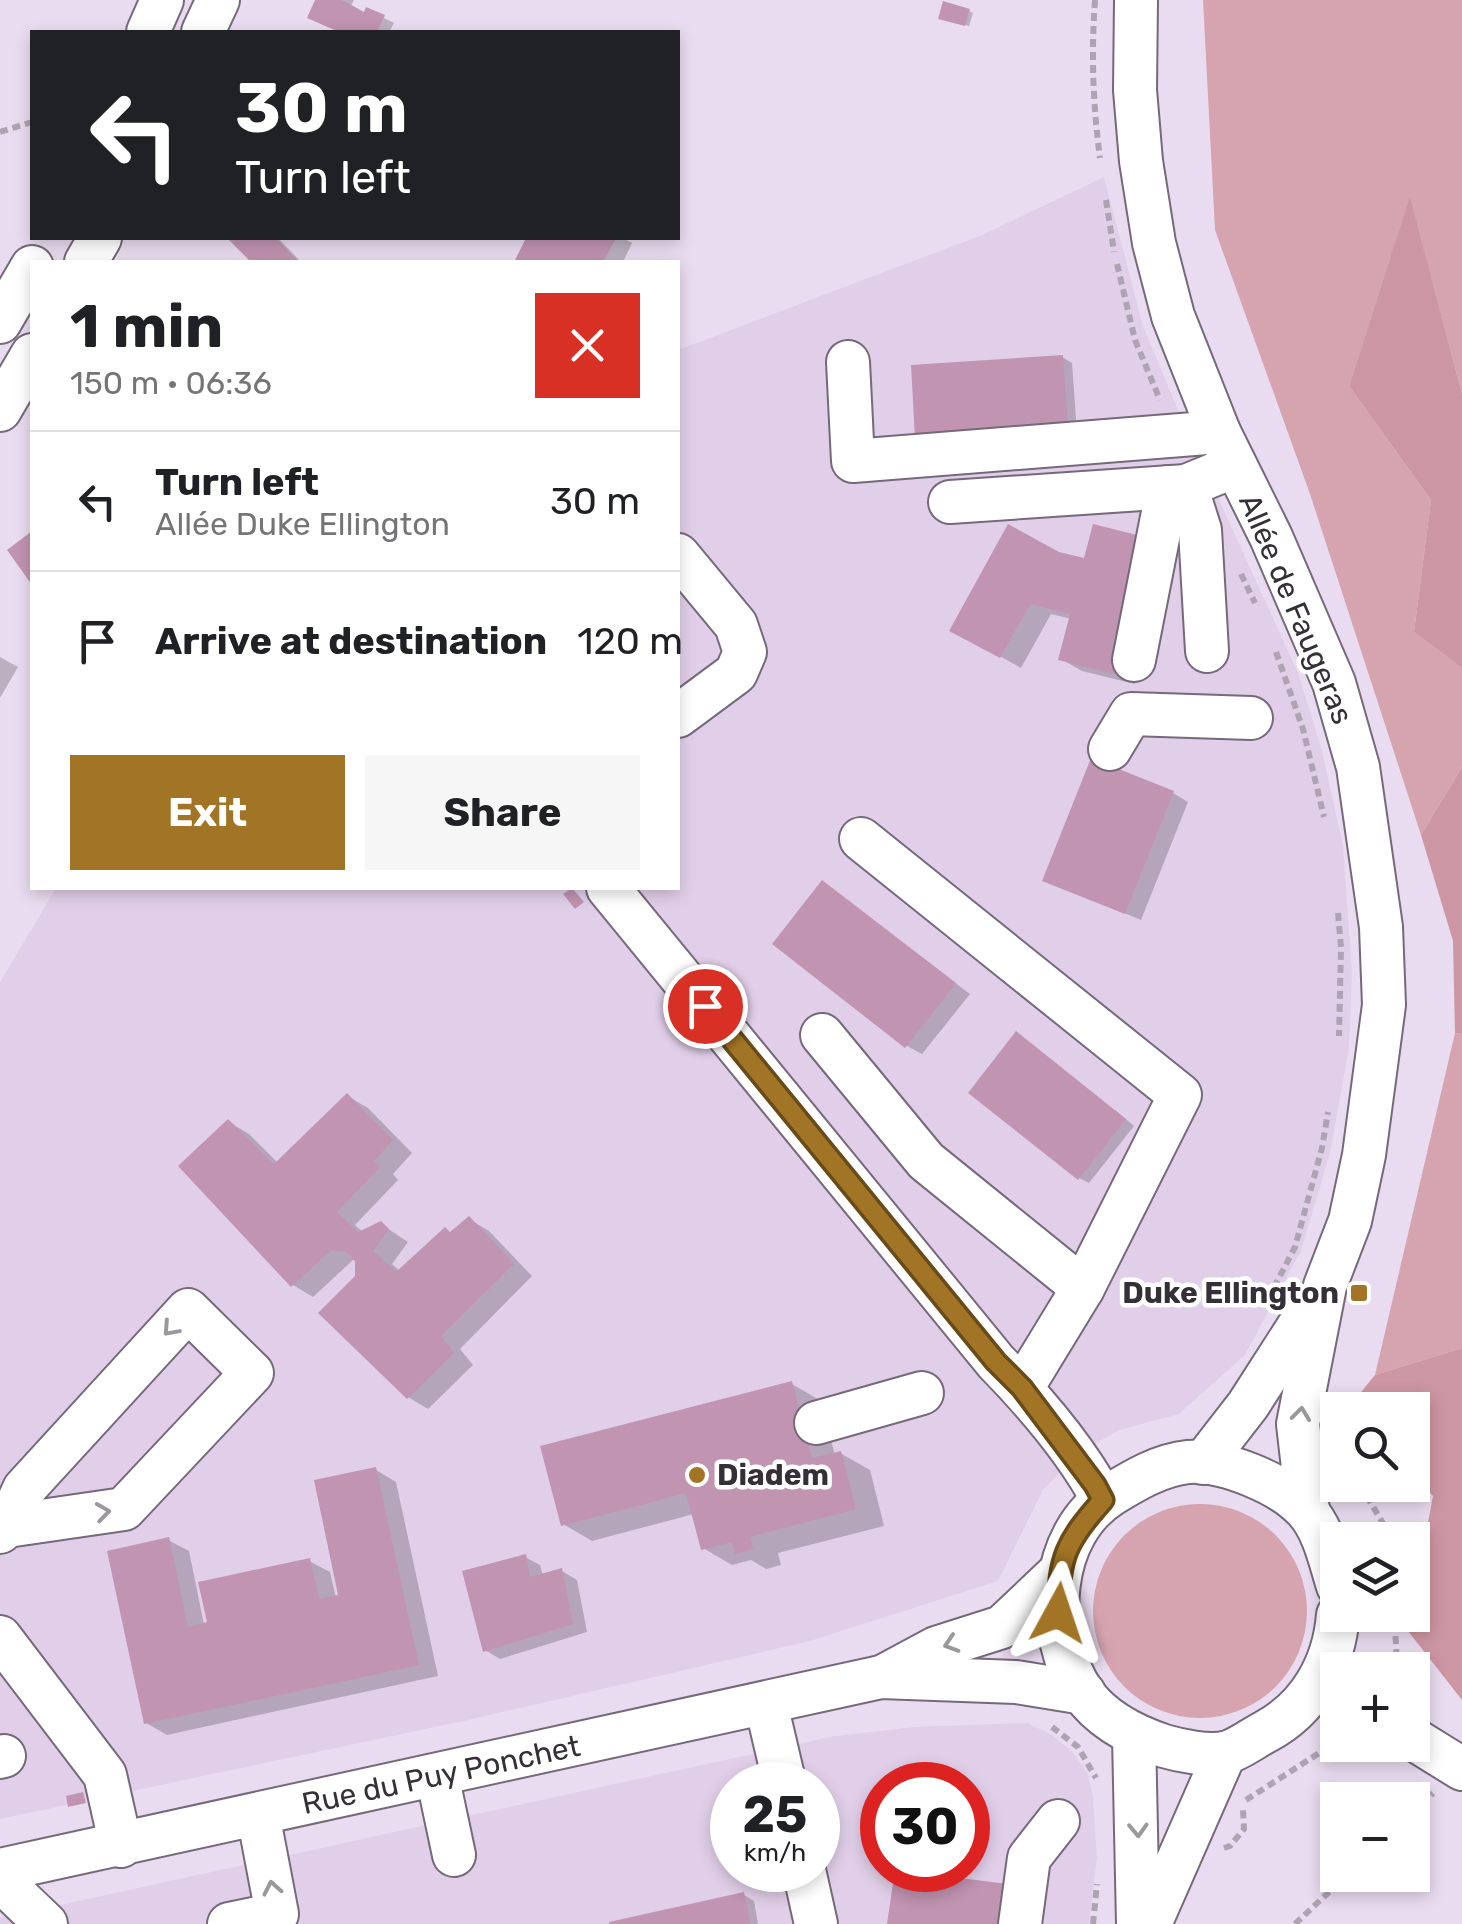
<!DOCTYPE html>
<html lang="en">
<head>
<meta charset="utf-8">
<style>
  :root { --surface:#fff; --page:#f6f6f6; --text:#202124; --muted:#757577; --line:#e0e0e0; --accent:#a27426 }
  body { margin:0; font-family:Rubik,sans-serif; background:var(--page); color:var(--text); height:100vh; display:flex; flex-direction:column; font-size:38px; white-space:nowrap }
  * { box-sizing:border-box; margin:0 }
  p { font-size:32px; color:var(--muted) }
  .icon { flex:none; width:55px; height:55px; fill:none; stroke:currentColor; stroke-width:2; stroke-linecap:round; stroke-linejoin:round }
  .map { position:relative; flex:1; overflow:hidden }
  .sheet { position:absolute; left:30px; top:260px; width:650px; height:630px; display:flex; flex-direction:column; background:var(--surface); border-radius:0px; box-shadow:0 5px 15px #0003 }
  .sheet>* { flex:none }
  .hud { position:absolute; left:30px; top:30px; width:650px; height:210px; border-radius:0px; box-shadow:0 5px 15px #0003; background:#202124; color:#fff; overflow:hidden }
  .buttons { position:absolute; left:1320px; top:1392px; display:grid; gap:20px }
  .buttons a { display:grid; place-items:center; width:110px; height:110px; border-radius:0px; background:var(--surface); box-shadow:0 5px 15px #0003; font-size:50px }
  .speed { position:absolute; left:710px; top:1762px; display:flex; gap:20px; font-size:50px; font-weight:700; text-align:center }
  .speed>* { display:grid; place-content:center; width:130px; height:130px; border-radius:50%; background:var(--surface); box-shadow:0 5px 15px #0003; line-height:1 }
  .speed small { font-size:25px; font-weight:400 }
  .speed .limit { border:15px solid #d22; background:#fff; color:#111 }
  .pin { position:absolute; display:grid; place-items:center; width:85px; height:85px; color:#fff; margin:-42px; border:5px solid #fff; border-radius:50%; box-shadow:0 2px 10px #0007 }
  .me { position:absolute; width:110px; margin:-55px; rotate:5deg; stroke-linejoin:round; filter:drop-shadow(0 0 8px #0008) }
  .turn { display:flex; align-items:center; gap:35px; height:210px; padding:0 40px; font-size:45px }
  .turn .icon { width:130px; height:130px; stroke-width:2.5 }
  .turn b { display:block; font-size:70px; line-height:85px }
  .round { display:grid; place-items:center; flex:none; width:105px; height:105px; border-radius:0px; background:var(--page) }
  .head { display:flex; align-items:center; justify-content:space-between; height:170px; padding:0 40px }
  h1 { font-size:60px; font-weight:700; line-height:75px }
  .primary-button { display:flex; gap:20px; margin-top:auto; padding:20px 40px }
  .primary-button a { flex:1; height:115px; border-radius:0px; background:var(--accent); color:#fff; font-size:40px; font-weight:700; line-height:115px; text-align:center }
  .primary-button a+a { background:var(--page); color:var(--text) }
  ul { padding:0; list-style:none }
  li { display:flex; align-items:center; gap:30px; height:140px; padding:0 40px; border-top:2px solid var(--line) }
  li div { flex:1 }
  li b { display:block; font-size:38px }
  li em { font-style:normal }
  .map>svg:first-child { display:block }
  .built { fill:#e1cfe9; fill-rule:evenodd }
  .green { fill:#d6a4af }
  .forest { fill:#cc96a2 }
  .shadow { fill:#0003 }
  .building { fill:#c194b1 }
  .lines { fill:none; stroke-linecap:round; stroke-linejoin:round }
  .minor-casing { stroke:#75697a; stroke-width:46 }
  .path { stroke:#aea3b2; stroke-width:6; stroke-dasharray:8 5; stroke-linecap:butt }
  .minor { stroke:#fff; stroke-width:42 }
  .oneway { stroke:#9a989b }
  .route-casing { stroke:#694b19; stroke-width:25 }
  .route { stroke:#a27426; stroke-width:18 }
  .poi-dot { fill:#a27426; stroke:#fff; stroke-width:4 }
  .labels { text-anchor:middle; stroke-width:9; stroke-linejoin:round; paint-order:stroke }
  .street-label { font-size:30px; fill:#353037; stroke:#fff }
  .poi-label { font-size:30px; font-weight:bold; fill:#353037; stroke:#fff; text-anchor:end }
</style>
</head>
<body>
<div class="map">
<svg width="1462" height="1924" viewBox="0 0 1462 1924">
  <rect width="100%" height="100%" fill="#eadcf0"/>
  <g class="built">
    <path d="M1104 177 1143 326 1179 412 1298 673 1321 747 1343 845 1352 974 1349 1048 1330 1153 1301 1251 1245 1355 1179 1414 1119 1430 1078 1454 1043 1490 998 1581 810 1641 468 1720 0 1819V982L56 888H678V350L982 235Z"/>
    <path d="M1027 1723 1051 1734 1073 1752 1088 1774 1093 1797 1097 1858 1089 1924H0V1918L835 1736 915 1727ZM732 1785H818V1870H732ZM882 1785H968V1870H882Z"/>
  </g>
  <g class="green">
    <path d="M1203 0H1462V394L1410 199 1349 386 1431 500 1414 632 1462 668V767L1421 835 1310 494 1215 230Z"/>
    <path d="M1455 1033 1462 1034V1348L1375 1375Z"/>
    <circle cx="1200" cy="1611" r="107"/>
  </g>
  <g class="forest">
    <path d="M1410 197 1462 394V668L1414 632 1431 500 1349 386Z"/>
    <path d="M1462 767V1034L1455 1033 1453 941 1421 835Z"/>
    <path d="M1462 1348V1700L1408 1631 1433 1496 1413 1474 1412 1410 1348 1408 1375 1375Z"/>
  </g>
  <g class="shadow">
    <path d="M318 0H354L350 8 365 15 368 10 394 23 389 32H342L320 22Z"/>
    <path d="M969 11 973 13 969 26 945 20Z"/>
    <path d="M233 238H278L301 262H255Z"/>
    <path d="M529 238H623L632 243 623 262H516Z"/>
    <path d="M1062 357 1072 363 1077 433 1062 437Z"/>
    <path d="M1168 552 1135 684 1082 671 1061 659 1072 619 1051 614 1021 668 969 639 1058 555 1086 561Z"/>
    <path d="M0 657 18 667 0 698Z"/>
    <path d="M1173 793 1188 802 1141 920 1045 880Z"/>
    <path d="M823 883 970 994 922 1054 907 1046Z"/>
    <path d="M347 1096 368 1108 412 1153 393 1174 398 1180 355 1225 363 1232 381 1224 408 1242 392 1264 401 1272 469 1219 489 1231 532 1276 460 1349 473 1365 428 1409 408 1397 358 1277 357 1261 353 1260 313 1297 293 1285 229 1122 249 1134 278 1163Z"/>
    <path d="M1115 1110 1134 1126 1089 1183 1079 1178Z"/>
    <path d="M792 1384 821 1401 835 1455 840 1453 870 1470 884 1526 778 1553 781 1565 766 1569 751 1560 732 1565 703 1548 694 1514 592 1541 563 1524Z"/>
    <path d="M376 1470 396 1482 438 1676 167 1735 146 1723 168 1540 189 1551 204 1625 309 1561 330 1572 336 1598 341 1597Z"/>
    <path d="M525 1557 540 1565 543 1576 562 1571 577 1580 587 1632 500 1659 485 1650Z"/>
    <path d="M744 1895 754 1901 758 1924H614Z"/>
  </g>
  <g class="building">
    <path d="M315 0H342L364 12 366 7 385 15 377 32H339L307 18Z"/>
    <path d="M943 1 970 9 965 26 938 19Z"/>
    <path d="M227 238H276L299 262H251Z"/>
    <path d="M526 238H616L603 262H514Z"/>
    <path d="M1063 355 1068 428 915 439 911 365Z"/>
    <path d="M1008 524 1059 552 1084 558 1093 524 1149 538 1115 674 1058 660 1070 614 1030 604 1000 658 949 631Z"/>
    <path d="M32 531V585L7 550Z"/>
    <path d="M1091 758 1174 791 1125 914 1042 881Z"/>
    <path d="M822 880 956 983 905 1048 772 944Z"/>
    <path d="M572 888 584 902 575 909 563 894Z"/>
    <path d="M1016 1031 1126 1119 1078 1180 968 1093Z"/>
    <path d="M347 1093 393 1140 374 1161 380 1167 337 1212 358 1232 381 1221 389 1229 373 1251 396 1272 445 1227 450 1232 469 1216 514 1264 441 1336 454 1353 407 1399 318 1313 355 1276V1261L346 1252 331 1250 291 1287 178 1166 228 1119 274 1164Z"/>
    <path d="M792 1381 812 1458 841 1451 856 1509 750 1537 753 1549 735 1554 732 1542 701 1550 686 1493 561 1526 540 1446Z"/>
    <path d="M376 1467 419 1665 144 1724 107 1551 169 1537 188 1627 207 1622 198 1582 310 1558 319 1599 338 1595 314 1480Z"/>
    <path d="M526 1554 530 1577 562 1568 573 1624 483 1652 462 1571Z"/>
    <path d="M83 1792 86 1803 68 1807 66 1796Z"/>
    <path d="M895 1870 1016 1885 1010 1924H887Z"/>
    <path d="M744 1892 750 1924H609V1922Z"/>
  </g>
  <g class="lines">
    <g class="minor-casing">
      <g id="minor">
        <path d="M1136 0 1135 90 1141 161 1154 243 1173 316 1219 432 1271 537 1334 683 1358 767 1381 927 1384 1005 1364 1155 1350 1221 1325 1286 1298 1424 1308 1511"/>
        <path d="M148 32 162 0"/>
        <path d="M203 32 218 0"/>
        <path d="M86 262 100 238"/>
        <path d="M0 322 32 267"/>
        <path d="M848 362 853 461 1219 432"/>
        <path d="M0 410 32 355"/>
        <path d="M1186 486 1200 530 1207 651"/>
        <path d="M950 502 1186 486 1235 466"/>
        <path d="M678 555 736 625 745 652 736 673 678 716"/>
        <path d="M1134 660 1168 487"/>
        <path d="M1110 749 1131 714 1251 718"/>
        <path d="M861 839 1180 1095 1083 1288 1022 1388"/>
        <path d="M608 888 996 1362C1036 1403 1076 1449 1103 1500"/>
        <path d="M822 1035 926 1161 1083 1288"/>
        <path d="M816 1423 922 1393"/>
        <path d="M1203 1463 1248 1405 1311 1307"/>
        <path d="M0 1532 7 1526 24 1489 188 1310 252 1373 124 1509 7 1526"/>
        <path d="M1338 1586C1330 1561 1324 1529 1305 1509 1282 1484 1223 1459 1188 1462 1160 1465 1135 1480 1112 1494 1048 1534 1043 1634 1083 1693 1102 1720 1134 1736 1164 1746 1181 1751 1207 1756 1225 1753 1238 1750 1253 1738 1265 1732 1310 1708 1334 1664 1338 1615"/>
        <path d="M0 1637 105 1775 121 1846"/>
        <path d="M882 1677 936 1648 1002 1627 1059 1573"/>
        <path d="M766 1704 785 1785"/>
        <path d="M1134 1736 1138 1924"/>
        <path d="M1412 1738 1462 1769"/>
        <path d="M0 1757 4 1756"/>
        <path d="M437 1775 454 1855"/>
        <path d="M0 1870 881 1677 1016 1682 1084 1693"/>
        <path d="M804 1870 816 1924"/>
        <path d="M0 1880 46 1924"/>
        <path d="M229 1924 277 1914 258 1814"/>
        <path d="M1020 1924 1029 1858 1058 1821"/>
        <path d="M1150 1924 1225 1753"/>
      </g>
    </g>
    <g class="path">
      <path d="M1095 0C1091 53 1093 106 1100 158"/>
      <path d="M0 132 32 122"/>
      <path d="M1106 200 1114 252"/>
      <path d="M1117 264 1135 340 1160 400"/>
      <path d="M1241 574 1255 603"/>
      <path d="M1276 652 1303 729 1324 817"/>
      <path d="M1338 913 1341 947 1339 1036"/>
      <path d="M1268 1299 1295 1247 1322 1148 1328 1112"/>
      <path d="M1360 1485 1393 1540"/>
      <path d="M1395 1670C1399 1651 1393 1634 1396 1615"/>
      <path d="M1052 1727 1078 1747 1096 1778"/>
      <path d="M1246 1800 1338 1741"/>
      <path d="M1412 1813 1433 1793"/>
      <path d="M1224 1848 1230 1846 1244 1829 1243 1810"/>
      <path d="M1093 1924 1097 1884"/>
      <path d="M1295 1924 1347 1875"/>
    </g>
    <use href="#minor" class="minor"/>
  </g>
  <defs><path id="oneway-chevron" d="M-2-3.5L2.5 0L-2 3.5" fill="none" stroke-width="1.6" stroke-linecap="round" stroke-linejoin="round" transform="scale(2.5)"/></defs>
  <g class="oneway">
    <use href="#oneway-chevron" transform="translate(170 1329) rotate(132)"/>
    <use href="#oneway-chevron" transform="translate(1301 1414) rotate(-83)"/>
    <use href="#oneway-chevron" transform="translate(103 1512) rotate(-8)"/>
    <use href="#oneway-chevron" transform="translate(951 1644) rotate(162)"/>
    <use href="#oneway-chevron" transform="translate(1138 1830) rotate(88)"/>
    <use href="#oneway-chevron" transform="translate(272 1888) rotate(-101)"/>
  </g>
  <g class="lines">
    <g class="route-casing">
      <path id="route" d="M705 1006 996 1362 1022 1388 1095 1485 1103 1500C1066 1542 1059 1556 1058 1613"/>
    </g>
    <use href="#route" class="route"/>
  </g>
  <g class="poi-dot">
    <rect x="1349" y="1283" width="20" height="20" rx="5"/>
    <circle cx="697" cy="1475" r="10"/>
  </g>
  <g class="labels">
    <g class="street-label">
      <text transform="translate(1296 609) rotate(67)" y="10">Allée de Faugeras</text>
      <text transform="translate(441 1775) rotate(-12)" y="10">Rue du Puy Ponchet</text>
    </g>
    <g class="poi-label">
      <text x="1339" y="1303">Duke Ellington</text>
      <text x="717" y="1485" text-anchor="start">Diadem</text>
    </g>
  </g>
</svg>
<div class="buttons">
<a><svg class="icon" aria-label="search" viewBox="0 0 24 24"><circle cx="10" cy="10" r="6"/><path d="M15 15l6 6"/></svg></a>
<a><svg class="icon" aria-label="layers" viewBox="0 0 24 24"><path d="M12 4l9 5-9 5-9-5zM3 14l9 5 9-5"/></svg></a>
<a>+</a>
<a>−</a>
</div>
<div class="speed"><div>25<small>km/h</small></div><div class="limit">30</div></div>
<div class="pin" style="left:705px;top:1006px;background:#d93025"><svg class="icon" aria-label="arrive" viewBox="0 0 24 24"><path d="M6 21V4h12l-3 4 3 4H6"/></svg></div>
<svg class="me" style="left:1058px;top:1613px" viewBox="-20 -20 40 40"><path d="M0-17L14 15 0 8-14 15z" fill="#a27426" stroke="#fff" stroke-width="4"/></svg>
<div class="hud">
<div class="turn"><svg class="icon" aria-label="left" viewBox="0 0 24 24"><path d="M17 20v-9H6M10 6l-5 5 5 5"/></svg><div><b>30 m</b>Turn left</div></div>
</div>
<section class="sheet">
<div class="head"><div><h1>1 min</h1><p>150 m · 06:36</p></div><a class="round" style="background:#d93025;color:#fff"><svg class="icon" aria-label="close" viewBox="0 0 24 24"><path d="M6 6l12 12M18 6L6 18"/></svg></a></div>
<ul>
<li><svg class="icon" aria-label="left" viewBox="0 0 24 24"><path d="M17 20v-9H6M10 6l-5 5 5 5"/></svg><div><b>Turn left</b><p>Allée Duke Ellington</p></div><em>30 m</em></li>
<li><svg class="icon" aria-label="arrive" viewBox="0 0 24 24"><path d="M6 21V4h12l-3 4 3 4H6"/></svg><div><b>Arrive at destination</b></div><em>120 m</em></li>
</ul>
<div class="primary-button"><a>Exit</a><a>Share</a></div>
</section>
</div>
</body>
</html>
